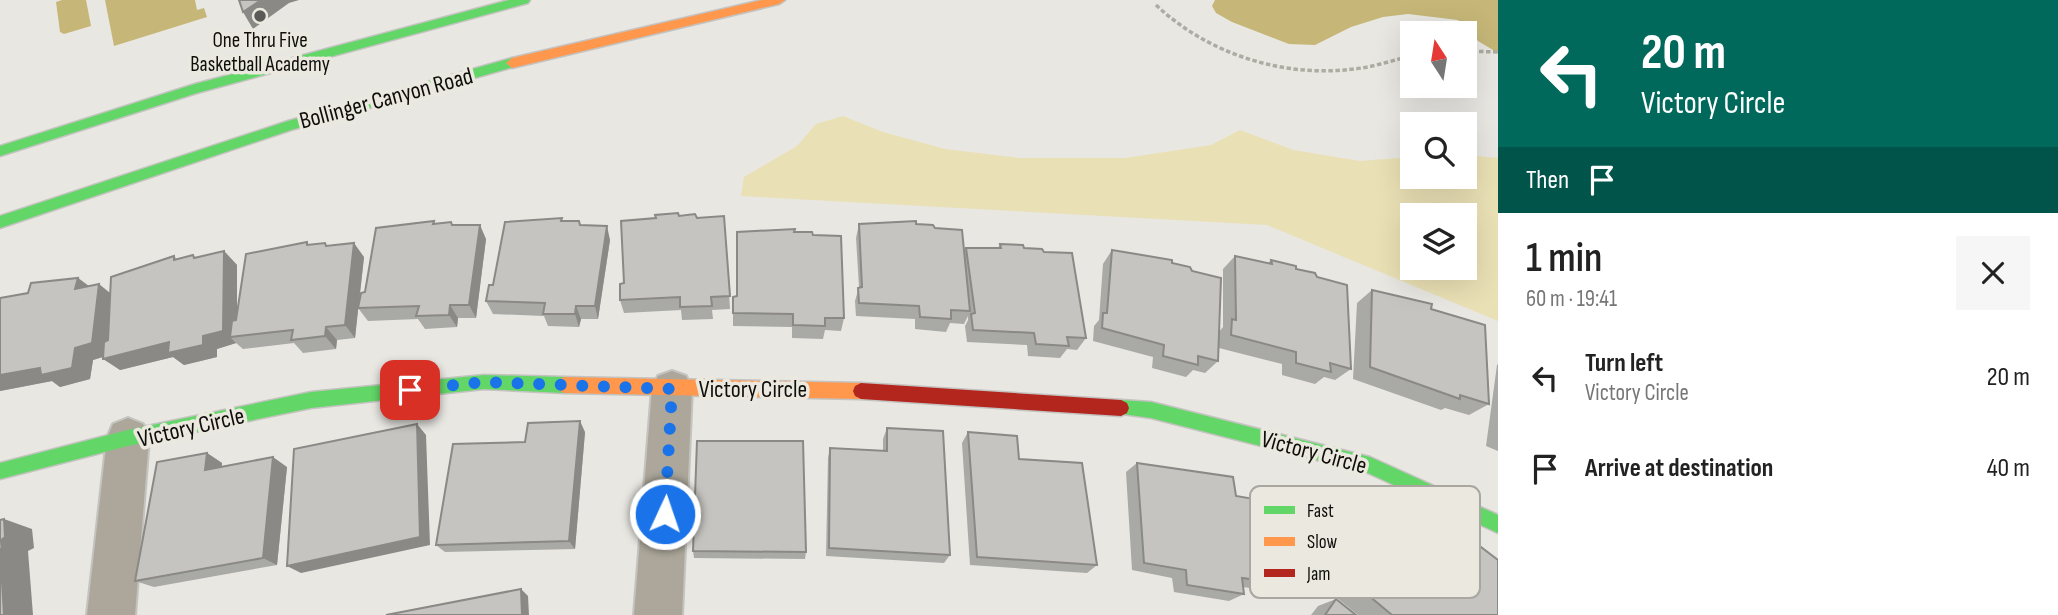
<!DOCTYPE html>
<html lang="en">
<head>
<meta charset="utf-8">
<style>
  :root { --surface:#fff; --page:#f6f6f6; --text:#222; --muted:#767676 }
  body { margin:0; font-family:"Sofia Sans Condensed",sans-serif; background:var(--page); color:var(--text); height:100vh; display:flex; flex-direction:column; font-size:26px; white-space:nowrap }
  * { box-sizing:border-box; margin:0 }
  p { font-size:23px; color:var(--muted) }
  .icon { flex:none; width:38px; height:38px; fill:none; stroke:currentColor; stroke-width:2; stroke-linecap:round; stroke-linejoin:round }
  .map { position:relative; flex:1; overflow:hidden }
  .sheet { display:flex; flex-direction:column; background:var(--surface); width:560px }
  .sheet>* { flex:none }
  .guide { background:#00695c; color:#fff; overflow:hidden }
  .needle { width:46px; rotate:348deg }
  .buttons { position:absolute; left:1400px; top:21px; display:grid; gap:14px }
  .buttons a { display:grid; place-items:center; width:77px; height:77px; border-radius:0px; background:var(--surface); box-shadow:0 7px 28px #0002; font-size:35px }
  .pin { position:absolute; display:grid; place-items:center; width:60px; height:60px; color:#fff; margin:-30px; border-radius:14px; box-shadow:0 4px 10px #0006 }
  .me { position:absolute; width:77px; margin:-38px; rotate:3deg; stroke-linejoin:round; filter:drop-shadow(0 0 5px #0008) }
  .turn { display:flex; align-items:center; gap:24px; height:147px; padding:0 28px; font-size:32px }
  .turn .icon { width:91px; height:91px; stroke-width:2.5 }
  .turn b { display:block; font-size:49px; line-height:60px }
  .then { display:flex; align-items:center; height:66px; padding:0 28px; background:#0003; gap:14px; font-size:26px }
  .round { display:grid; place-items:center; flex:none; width:74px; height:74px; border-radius:0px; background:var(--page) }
  .summary { display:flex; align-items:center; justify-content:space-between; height:119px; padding:0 28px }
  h1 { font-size:42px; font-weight:600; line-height:52px }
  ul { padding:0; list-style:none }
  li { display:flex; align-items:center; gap:21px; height:91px; padding:0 28px }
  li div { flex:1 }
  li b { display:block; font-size:26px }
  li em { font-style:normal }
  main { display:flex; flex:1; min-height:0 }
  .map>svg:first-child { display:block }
  .green { fill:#eae0b5; fill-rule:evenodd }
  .water { fill:#c6b778 }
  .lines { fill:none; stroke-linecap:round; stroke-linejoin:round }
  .street-casing { stroke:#c4c3c0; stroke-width:4 }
  .fast-casing { stroke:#c4c3c0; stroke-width:3 }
  .slow-casing { stroke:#c4c3c0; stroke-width:3 }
  .jam-casing { stroke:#c4c3c0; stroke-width:3 }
  .path { stroke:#adaca2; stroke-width:3.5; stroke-dasharray:4.5 2.5; stroke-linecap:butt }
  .street { fill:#aca79a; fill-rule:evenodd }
  .fast { fill:#63d668; fill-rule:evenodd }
  .slow { fill:#ff974d; fill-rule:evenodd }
  .jam { fill:#b3261e; fill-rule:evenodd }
  .wall { fill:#a9a9a5 }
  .shaded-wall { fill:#8a8986 }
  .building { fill:#c5c4c0; stroke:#8a8986; stroke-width:2 }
  .route { stroke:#1a73e8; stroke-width:12; stroke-dasharray:0 21.6 }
  .poi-dot { fill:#5b5a56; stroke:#ebe9df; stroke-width:2.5 }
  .labels { text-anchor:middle; stroke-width:7; stroke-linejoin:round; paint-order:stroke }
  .far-poi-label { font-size:21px; fill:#0f0e0b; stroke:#ebe9df }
  .street-label { font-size:24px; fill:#0f0e0b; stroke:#ebe9df }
  .key { fill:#ebe9df; stroke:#a9a79f; stroke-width:2 }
  .key-label { font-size:19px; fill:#0f0e0b }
</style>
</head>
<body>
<main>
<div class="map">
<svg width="1498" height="615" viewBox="0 0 1498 615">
  <rect width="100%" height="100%" fill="#e8e7e2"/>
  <path class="green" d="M843 116 883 132 945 149 1020 158H1125L1211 145 1240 130 1293 150 1360 161 1412 157V177H1465V155L1498 158V321L1267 225 741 196 744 177 797 146 816 124ZM1412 215H1465V268H1412Z"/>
  <g class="water">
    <path d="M62 0H86L91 26 64 34 60 32 56 2Z"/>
    <path d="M105 0H195L197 10 204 8 207 17 114 46Z"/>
    <path d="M1215 0H1498V53L1478 41 1458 20 1408 14 1383 17 1351 27 1315 45 1289 44 1232 22 1216 13 1212 6Z"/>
  </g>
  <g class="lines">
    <g class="street-casing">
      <g id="street">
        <path d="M672 371 686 376 692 389 682 615H634L652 389 658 376Z"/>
        <path d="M128 418 143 424 149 438 135 615H87L107 438 113 424Z"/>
      </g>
    </g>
    <g class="fast-casing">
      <g id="fast">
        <path d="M509 0H530L528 3 197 93 0 156V146L195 84Z"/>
        <path d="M512 58 517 60V66L291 130 0 228V216L288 121Z"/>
        <path d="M484 375 564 377 570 380 572 385 570 390 564 393 484 389 311 408 128 446 0 479V463L128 430 311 392Z"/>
        <path d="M1121 400 1151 402 1370 457 1498 515V533L1368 473 1151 418 1115 413 1113 408 1115 403Z"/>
      </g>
    </g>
    <g class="slow-casing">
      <g id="slow">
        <path d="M762 0H785L779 4 512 68 506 63 512 58Z"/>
        <path d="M564 377 861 383 867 386 869 391 867 396 861 399 564 393 558 390 556 385 558 380Z"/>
      </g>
    </g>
    <g class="jam-casing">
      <path id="jam" d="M861 383 1121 400 1127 403 1129 408 1127 413 1121 416 861 399 855 396 853 391 855 386Z"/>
    </g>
    <g class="path">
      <path d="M1156 5C1208 54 1283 78 1354 69 1374 67 1393 60 1412 56"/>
      <path d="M1465 51 1498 52"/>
    </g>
    <use href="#street" class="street"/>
    <use href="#fast" class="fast"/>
    <use href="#slow" class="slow"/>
    <use href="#jam" class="jam"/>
  </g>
  <g class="wall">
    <path d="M679 216 697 218 724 216 730 309 712 310 713 319 682 320 681 310 624 313 620 300 624 283Z"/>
    <path d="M434 221 436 224 452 225 486 239 476 318H458L457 327 425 329 418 319 368 321 358 308 355 338 337 340 336 349 303 353 294 343 243 349 236 343 217 349V357L184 365 173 357 120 370 103 357 93 360 90 379 60 387 52 381 0 391V298L28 293 78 278 89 286 111 293 174 256 177 259 193 255 196 258 224 251 237 265V317L307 242 309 245 327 246 364 257 359 302 365 292Z"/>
    <path d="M563 221 580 225 610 240 598 319H581L579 327 548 326 544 316 493 314 486 301 493 285Z"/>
    <path d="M859 224H916L935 228 964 252 966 248H998L1000 244 1024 248 1086 338 1077 350 1067 349 1060 358 1028 356 1027 345 967 342 965 326 968 320V316L964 324 950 323 946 332 915 329V319L856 316 855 301 859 287 856 238Z"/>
    <path d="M794 232 844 318 841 331 825 330 823 339 792 338V327L733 326V313L737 296Z"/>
    <path d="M1112 250 1172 263 1218 361 1205 373 1193 370 1186 377 1152 368 1153 357 1093 341 1094 326 1099 320 1103 264Z"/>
    <path d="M1235 256 1268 263 1271 260 1296 269 1351 369 1335 380 1324 377 1315 384 1282 375V364L1219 348V332L1223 327V269Z"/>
    <path d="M1372 290 1431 309 1489 404 1469 415 1445 408 1441 410 1353 379 1357 303Z"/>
    <path d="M1498 364V451L1486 446 1497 365Z"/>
    <path d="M887 428 950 555 944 563 826 556 828 458 830 448 883 451V439Z"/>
    <path d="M585 432 575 549 445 552 436 545 525 442Z"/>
    <path d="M968 432 1097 565 1087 573 970 565 962 443Z"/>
    <path d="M207 453 222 463V467H287L277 565 154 587 135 581Z"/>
    <path d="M1137 463 1236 496 1273 582 1257 589 1243 587 1244 594 1229 601 1174 592 1172 578 1132 570 1126 472Z"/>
    <path d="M1418 499 1498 615H1358L1326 589 1347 563 1340 557 1355 539 1368 533 1371 529 1383 523 1393 511Z"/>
    <path d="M693 551 806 552 805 559 694 558Z"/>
    <path d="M1336 599 1356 615H1311L1318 606Z"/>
  </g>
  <g class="shaded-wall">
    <path d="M261 0H299L289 3 253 29 243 12Z"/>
    <path d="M480 225 486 239 476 318 469 305Z"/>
    <path d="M607 226 610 240 598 319 595 306Z"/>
    <path d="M354 243 364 257 355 338 345 325Z"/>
    <path d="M224 251 237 265V336L230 337 236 343 217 349V357L184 365 173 357 120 370 103 359 169 342 203 336Z"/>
    <path d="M78 278 95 291 75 289Z"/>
    <path d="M99 284 115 297 109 355 93 360 90 379 60 387 52 381 0 391V375L75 348Z"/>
    <path d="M450 305 458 318 457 327 449 315Z"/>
    <path d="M576 306 581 319 579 327 575 314Z"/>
    <path d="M326 327 337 340 336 349 325 336Z"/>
    <path d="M580 421 585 432 575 549 569 541Z"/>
    <path d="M417 424 426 435 430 545 301 573 287 566Z"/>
    <path d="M207 453 222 463 220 479 205 470Z"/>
    <path d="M273 457 287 467 277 565 263 558Z"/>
    <path d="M4 519 32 529 34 548 28 551 33 615H4L0 541Z"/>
    <path d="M521 589 528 596 529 615H522Z"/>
  </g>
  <g class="building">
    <path d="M239 0H261L243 12Z"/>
    <path d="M678 213 679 216 695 214 697 218 724 216 730 296 711 297 712 306 680 307V297L620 300V284L624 283 621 221 656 218 655 215Z"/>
    <path d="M562 218 561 221H579L580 225 607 226 595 306H576L575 314H543L545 303 486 301 489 285H493L505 222Z"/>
    <path d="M434 221 433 224 451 222 452 225H480L469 305H450L449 315 416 316 419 306 358 308 361 293 365 292 376 228Z"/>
    <path d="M916 221V224L933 225 935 228 962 230 970 311 951 310V319L920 317 919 306 859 303 858 288 862 287 859 224Z"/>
    <path d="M795 229 794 232H812L813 235 841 236 844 318H825V326L793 325V314L733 313V297L737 296V232Z"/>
    <path d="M307 242V245L325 243 326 246 354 243 345 325 326 327 325 336 291 340 293 330 230 337 232 321 236 320 246 254Z"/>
    <path d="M1000 244 1023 245 1024 248 1042 249 1044 252 1072 253 1086 338 1067 337 1069 346 1036 344 1034 333 973 330 971 314 975 313 966 248H1001Z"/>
    <path d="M1112 250 1172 260V263L1190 267 1192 271 1221 278 1218 361 1198 356V365L1163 356 1164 345 1102 328 1103 313H1107Z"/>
    <path d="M224 251 223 331 203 336V345L168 353 169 342 103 359 104 342 108 340 111 277 174 256V260L193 255 194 258Z"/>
    <path d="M1235 256 1272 264 1271 260 1296 266V269L1315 273 1317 277 1347 285 1351 369 1330 363 1331 372 1296 363V352L1231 335 1232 319 1236 320Z"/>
    <path d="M78 278 75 289 99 284 92 343 75 348 72 368 41 375 40 368 0 375V298L28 293 31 283Z"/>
    <path d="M1372 290 1432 304 1431 309 1485 325 1489 404 1460 395V399L1370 367Z"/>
    <path d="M580 421 569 541 436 545 453 444 525 442 528 423Z"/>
    <path d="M417 424 420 537 287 566 294 449Z"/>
    <path d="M887 428 943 431 950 555 829 548 830 448 887 451Z"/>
    <path d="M968 432 1017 436 1019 459 1082 463 1097 565 977 557Z"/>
    <path d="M697 441H803L806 552 693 551Z"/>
    <path d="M207 453 205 470 273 457 263 558 135 581 157 462Z"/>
    <path d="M1137 463 1233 477 1236 496 1260 500 1273 582 1242 578 1244 594 1187 585 1186 570 1144 563Z"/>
    <path d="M1418 499 1498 560V615H1392L1350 580 1371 553 1364 547 1378 528 1384 532 1395 518 1400 522Z"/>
    <path d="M4 519 5 537 0 541V520Z"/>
    <path d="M0 548 4 615H0Z"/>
    <path d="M521 589 522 615H386Z"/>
    <path d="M1336 599 1356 615H1325Z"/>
  </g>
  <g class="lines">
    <path class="route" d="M410 390 484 382 672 389 665 514"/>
  </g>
  <circle class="poi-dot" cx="260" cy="16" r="7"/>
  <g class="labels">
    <g class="far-poi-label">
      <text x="260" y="47">One Thru Five<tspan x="260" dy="24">Basketball Academy</tspan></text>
    </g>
    <g class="street-label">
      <text transform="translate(386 98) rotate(-15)" y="8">Bollinger Canyon Road</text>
      <text x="753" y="397">Victory Circle</text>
      <text transform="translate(191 427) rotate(-13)" y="8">Victory Circle</text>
      <text transform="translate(1314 452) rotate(15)" y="8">Victory Circle</text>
    </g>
  </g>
  <rect x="1250" y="486" width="230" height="112" rx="10" class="key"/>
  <rect x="1264" y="506" width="31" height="8" fill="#63d668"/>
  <rect x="1264" y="537" width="31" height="9" fill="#ff974d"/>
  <rect x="1264" y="569" width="31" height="8" fill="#b3261e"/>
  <g class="key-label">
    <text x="1307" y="517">Fast</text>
    <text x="1307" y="548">Slow</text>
    <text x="1307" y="580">Jam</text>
  </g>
</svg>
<div class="buttons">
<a><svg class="needle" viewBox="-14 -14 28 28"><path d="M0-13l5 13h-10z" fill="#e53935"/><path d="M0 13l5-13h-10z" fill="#767676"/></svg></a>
<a><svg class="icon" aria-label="search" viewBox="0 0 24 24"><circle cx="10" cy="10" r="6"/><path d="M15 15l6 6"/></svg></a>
<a><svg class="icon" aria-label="layers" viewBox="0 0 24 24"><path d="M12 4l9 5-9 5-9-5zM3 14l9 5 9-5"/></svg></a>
</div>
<div class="pin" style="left:410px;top:390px;background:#d93025"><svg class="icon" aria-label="arrive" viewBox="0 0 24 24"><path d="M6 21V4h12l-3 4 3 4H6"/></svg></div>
<svg class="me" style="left:665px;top:514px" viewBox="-20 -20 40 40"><circle r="17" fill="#1a73e8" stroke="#fff" stroke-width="3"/><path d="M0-11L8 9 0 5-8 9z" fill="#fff"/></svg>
</div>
<section class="sheet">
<div class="guide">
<div class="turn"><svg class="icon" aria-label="left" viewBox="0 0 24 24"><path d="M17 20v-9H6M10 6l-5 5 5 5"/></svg><div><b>20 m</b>Victory Circle</div></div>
<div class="then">Then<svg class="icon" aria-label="arrive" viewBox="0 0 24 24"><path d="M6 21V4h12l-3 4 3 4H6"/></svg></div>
</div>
<div class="summary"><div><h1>1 min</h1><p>60 m · 19:41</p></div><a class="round"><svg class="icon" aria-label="close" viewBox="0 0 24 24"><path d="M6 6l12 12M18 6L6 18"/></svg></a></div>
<ul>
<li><svg class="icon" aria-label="left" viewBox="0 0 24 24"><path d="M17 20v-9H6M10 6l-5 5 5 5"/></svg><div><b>Turn left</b><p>Victory Circle</p></div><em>20 m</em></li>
<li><svg class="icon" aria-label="arrive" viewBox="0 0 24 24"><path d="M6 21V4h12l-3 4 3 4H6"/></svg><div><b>Arrive at destination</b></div><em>40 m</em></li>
</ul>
</section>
</main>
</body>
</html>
